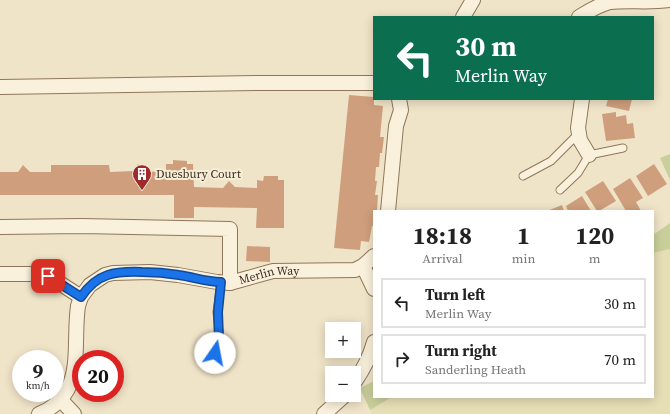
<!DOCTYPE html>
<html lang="en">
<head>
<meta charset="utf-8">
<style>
  :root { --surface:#fff; --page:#f6f6f6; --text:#222; --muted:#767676; --line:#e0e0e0 }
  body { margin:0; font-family:"Source Serif 4",serif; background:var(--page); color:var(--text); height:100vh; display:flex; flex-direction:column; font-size:15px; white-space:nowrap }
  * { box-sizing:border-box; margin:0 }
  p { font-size:13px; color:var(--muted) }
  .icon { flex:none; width:22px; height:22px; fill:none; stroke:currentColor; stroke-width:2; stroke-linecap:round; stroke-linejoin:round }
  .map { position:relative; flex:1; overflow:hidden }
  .sheet { position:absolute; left:373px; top:210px; width:281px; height:188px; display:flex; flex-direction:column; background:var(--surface); border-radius:0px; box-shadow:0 2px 10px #0003 }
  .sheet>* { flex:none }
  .guide { position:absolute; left:373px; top:16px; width:281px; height:84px; border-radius:0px; box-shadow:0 2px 10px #0003; background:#0b6e4f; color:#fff; overflow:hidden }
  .controls { position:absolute; left:325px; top:322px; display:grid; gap:8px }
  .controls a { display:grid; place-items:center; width:36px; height:36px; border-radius:0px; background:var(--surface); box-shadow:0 2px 10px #0003; font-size:20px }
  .speed { position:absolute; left:12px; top:350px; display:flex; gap:8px; font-size:20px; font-weight:700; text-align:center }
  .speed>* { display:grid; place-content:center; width:52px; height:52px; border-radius:50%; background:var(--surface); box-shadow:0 2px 10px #0003; line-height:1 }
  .speed small { font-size:10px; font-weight:400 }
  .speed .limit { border:6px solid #d22; background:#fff; color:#111 }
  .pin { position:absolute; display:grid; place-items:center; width:34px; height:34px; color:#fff; margin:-17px; border-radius:8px; box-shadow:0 2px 6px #0006 }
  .me { position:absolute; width:44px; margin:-22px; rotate:12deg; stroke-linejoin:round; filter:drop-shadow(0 0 3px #0008) }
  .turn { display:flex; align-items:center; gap:14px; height:84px; padding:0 16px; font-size:18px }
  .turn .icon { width:52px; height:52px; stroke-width:2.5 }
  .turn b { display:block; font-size:28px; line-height:34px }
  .eta { display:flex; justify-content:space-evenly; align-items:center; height:68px; text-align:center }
  .eta b { font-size:24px; font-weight:700; line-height:28px }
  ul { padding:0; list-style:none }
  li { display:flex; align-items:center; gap:12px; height:50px; margin:0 8px 6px; padding:0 8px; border:2px solid var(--line); border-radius:0px }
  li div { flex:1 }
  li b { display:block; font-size:15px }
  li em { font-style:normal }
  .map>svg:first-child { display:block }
  .farmland { fill:#e6deb5 }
  .green { fill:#c9cf9b }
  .building { fill:#cf9f7d }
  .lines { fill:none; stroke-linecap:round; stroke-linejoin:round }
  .service-casing { stroke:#8d765c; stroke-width:9 }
  .minor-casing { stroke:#8d765c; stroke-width:16 }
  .service { stroke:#faf1dc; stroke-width:7 }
  .minor { stroke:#faf1dc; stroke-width:14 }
  .route-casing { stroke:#114b97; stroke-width:10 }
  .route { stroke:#1a73e8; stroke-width:7 }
  .labels { text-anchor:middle; stroke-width:4; stroke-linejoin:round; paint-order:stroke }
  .poi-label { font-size:12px; fill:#3d2e20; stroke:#f7eed8; text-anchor:start }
  .street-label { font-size:12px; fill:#3d2e20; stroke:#f7eed8 }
</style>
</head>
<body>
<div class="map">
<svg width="670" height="414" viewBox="0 0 670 414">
  <rect width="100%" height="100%" fill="#f0e4c8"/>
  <path class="farmland" d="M670 249V414H372L370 410 392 397H653V253Z"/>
  <g class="green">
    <path d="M670 154V180L660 158Z"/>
    <path d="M670 223V249L653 253V235Z"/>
    <path d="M374 381V397H392L370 410 360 388Z"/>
  </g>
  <g class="building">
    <path d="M349 95 374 97V105L383 106 380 137H384L382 153H380L379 167H376L375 181H377L375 195H378L377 211H374V226H372L369 242 361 241 360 250 334 248Z"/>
    <path d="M608 99H632L629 111 606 106Z"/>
    <path d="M616 112V117L626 115 627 124 633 123 635 138 606 141 602 114Z"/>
    <path d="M173 160 187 161V164H193L194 187 223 188 229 181 235 187 257 188V180L263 181 264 176H278V180H284V228H256L257 208 194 207V218H174V195H0V172H18L23 165 30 172H51V165H109L110 172 133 171 138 164 145 172 166 171V164H173Z"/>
    <path d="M654 164 667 184 648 196 636 176Z"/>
    <path d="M630 178 643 198 636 202 641 211H626L613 189Z"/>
    <path d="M603 181 616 201 599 211H597L585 192Z"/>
    <path d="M582 196 591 211H568L566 206Z"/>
    <path d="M562 205 564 211H547Z"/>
    <path d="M247 246 270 247V262L246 261Z"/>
  </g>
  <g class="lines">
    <g class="service-casing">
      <g id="service">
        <path d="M523 176 551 161 579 133"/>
        <path d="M560 190 578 173 589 155 623 148"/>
        <path d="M215 353 219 332 217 312 221 282"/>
      </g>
    </g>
    <g class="minor-casing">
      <g id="minor">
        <path d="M463 17 473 0"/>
        <path d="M579 17C589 11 598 5 610 2 629 0 650 3 670 0"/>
        <path d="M0 87 261 83H374"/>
        <path d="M582 99 578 128 580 140 589 155"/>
        <path d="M388 211 396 126 401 110 399 99"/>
        <path d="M0 227 82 226 230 229V283"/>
        <path d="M363 266 374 289"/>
        <path d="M0 274H41L55 280 81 297"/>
        <path d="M354 383C363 370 370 357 374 342"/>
        <path d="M61 400 74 414"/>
        <path id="s1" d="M39 414C87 394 72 348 78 306L81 297 90 285 105 275 113 273 150 272 178 275 217 282 230 283 273 271 355 270 363 266 374 256"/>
        <path d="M324 414 345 395"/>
      </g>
    </g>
    <use href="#service" class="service"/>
    <use href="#minor" class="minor"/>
  </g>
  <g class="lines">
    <g class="route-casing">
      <path id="route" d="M48 276 81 297C97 273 115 271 142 272 154 272 167 273 179 275 193 277 207 282 221 282L218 312 219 339 215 353"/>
    </g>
    <use href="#route" class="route"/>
  </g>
  <defs>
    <g id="building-pin" transform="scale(1)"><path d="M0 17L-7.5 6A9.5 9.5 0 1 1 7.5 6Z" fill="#9e2a2b" stroke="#f7eed8"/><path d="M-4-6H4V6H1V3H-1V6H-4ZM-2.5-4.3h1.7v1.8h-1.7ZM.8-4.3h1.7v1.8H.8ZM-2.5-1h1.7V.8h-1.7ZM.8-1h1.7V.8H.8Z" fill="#fff"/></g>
  </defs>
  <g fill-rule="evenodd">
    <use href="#building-pin" x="142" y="174"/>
  </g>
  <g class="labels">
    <g class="poi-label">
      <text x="156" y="178">Duesbury Court</text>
    </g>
    <g class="street-label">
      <text dy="4" stroke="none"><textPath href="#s1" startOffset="332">Merlin Way</textPath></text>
    </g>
  </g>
</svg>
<div class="controls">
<a>+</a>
<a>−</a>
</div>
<div class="speed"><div>9<small>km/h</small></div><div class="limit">20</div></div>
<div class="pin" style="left:48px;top:276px;background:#d93025"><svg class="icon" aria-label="arrive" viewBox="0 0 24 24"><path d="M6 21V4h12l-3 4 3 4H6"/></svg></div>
<svg class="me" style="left:215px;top:353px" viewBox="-20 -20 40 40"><circle r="19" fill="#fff"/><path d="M0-13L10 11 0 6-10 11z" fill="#1a73e8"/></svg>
<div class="guide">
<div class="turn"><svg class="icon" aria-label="left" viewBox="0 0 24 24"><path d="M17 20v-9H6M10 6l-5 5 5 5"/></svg><div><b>30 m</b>Merlin Way</div></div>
</div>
<section class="sheet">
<div class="eta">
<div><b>18:18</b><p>Arrival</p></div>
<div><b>1</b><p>min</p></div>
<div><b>120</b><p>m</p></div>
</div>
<ul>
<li><svg class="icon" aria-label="left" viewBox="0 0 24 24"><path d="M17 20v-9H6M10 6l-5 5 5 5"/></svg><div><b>Turn left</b><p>Merlin Way</p></div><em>30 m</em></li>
<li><svg class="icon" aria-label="right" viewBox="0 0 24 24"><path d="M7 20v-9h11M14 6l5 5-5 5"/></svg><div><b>Turn right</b><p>Sanderling Heath</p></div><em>70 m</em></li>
</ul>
</section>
</div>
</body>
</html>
